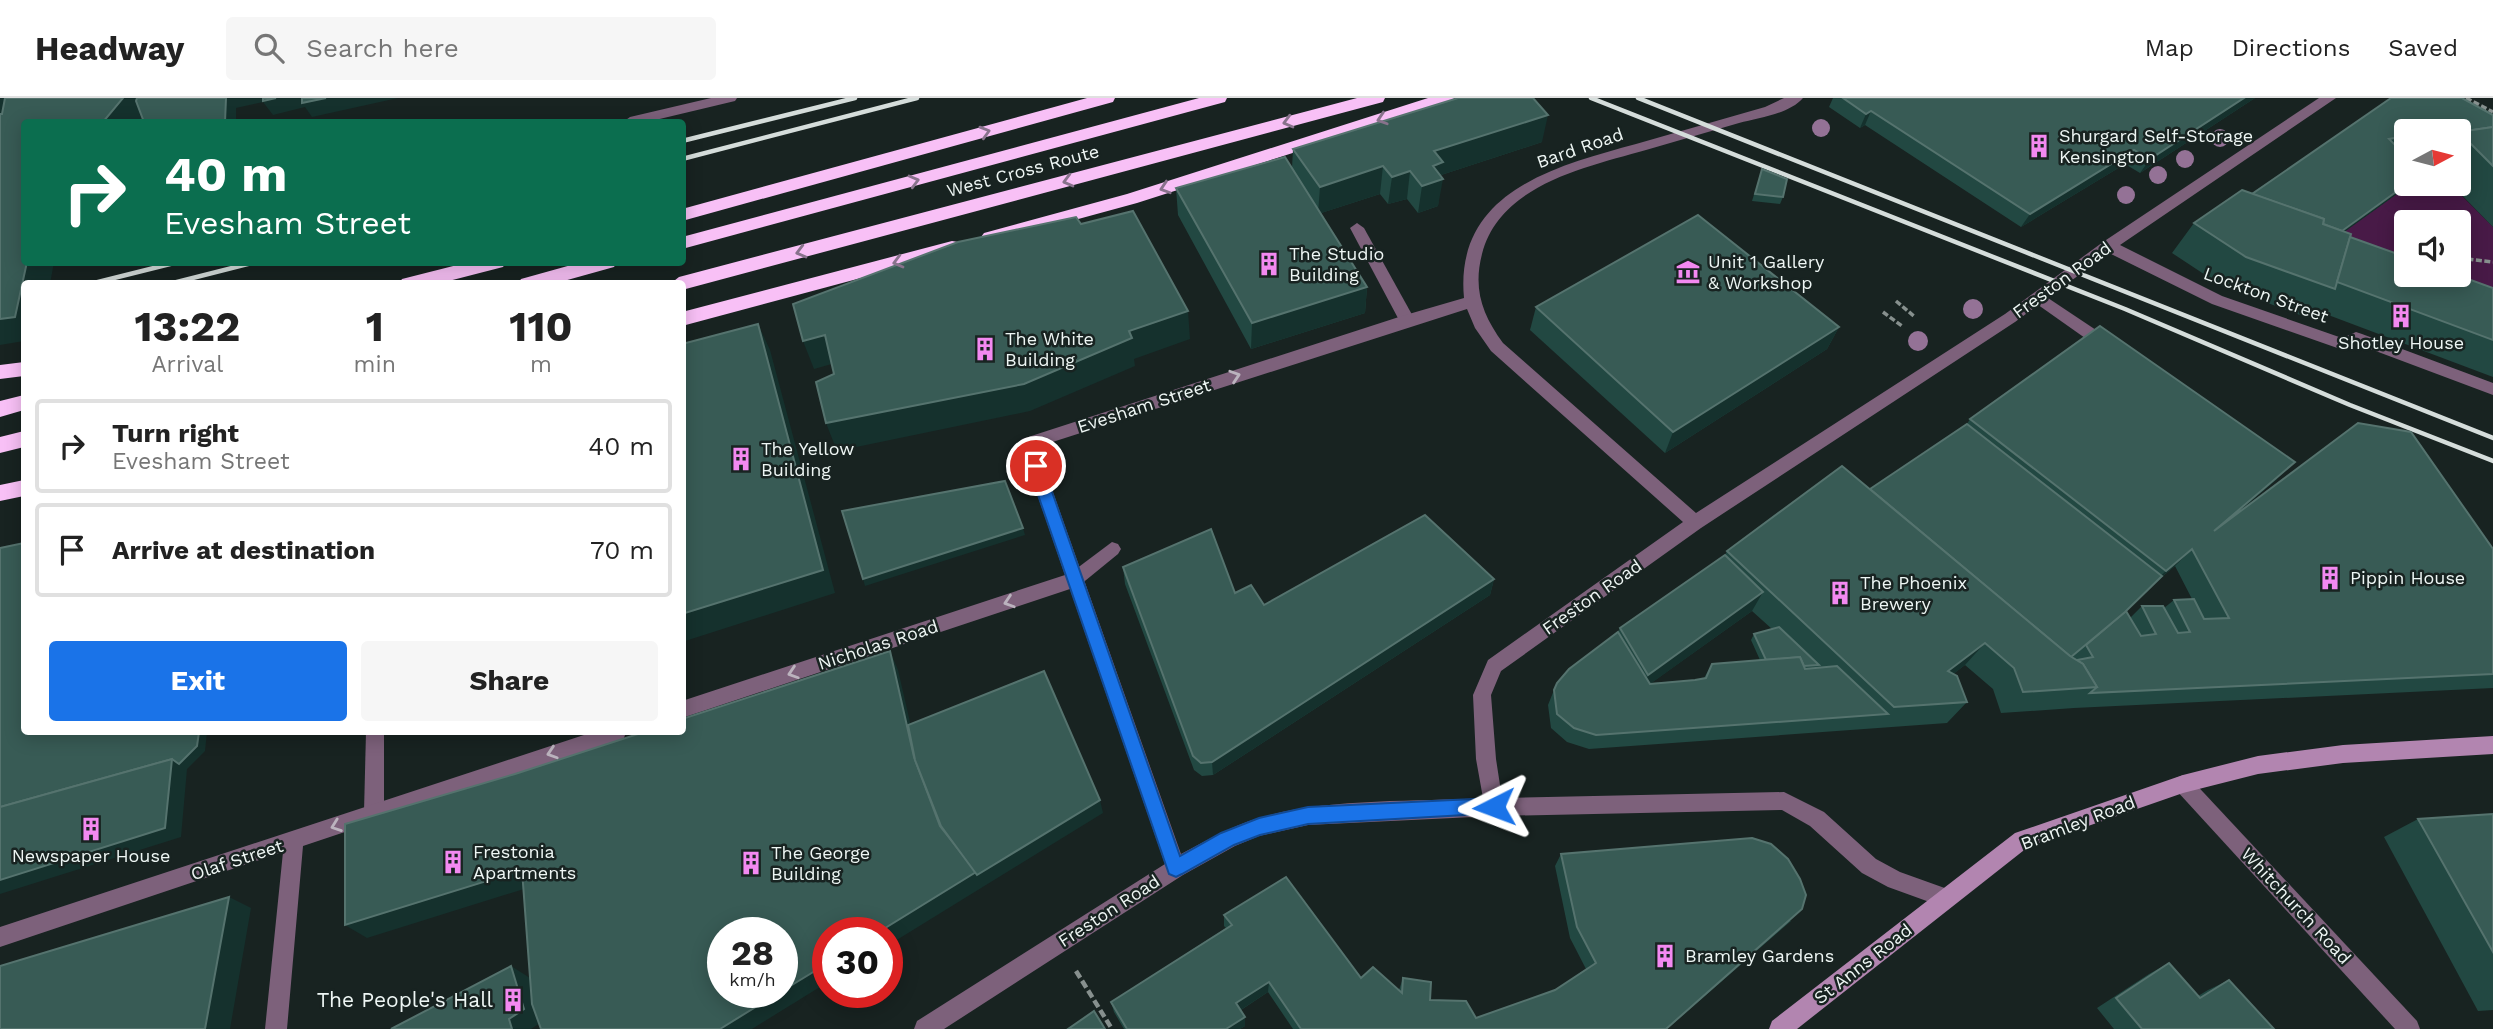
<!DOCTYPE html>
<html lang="en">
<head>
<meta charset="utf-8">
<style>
  :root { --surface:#fff; --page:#f6f6f6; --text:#222; --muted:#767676; --line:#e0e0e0; --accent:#1a73e8 }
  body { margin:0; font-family:"Work Sans",sans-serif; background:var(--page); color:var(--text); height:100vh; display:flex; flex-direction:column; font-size:26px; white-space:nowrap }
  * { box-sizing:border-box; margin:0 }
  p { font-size:23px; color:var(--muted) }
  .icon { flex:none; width:38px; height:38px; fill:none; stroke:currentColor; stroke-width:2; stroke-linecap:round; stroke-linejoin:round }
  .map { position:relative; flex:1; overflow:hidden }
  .panel { position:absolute; left:21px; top:182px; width:665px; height:455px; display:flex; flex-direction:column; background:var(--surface); border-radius:7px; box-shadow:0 4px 18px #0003 }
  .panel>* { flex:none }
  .guide { position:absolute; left:21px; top:21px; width:665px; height:147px; border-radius:7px; box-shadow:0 4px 18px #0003; background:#0b6e4f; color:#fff; overflow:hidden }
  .needle { width:46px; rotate:83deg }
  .fabs { position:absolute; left:2394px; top:21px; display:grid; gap:14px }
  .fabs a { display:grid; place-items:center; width:77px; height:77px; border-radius:7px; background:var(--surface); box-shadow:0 4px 18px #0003; font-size:35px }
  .speed { position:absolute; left:707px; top:819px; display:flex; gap:14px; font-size:35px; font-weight:700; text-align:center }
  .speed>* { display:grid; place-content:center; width:91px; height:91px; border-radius:50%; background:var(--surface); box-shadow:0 4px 18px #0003; line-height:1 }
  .speed small { font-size:18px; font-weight:400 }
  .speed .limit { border:10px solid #d22; background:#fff; color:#111 }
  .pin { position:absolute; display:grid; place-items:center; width:60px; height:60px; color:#fff; margin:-30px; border:4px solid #fff; border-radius:50%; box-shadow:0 2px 7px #0007 }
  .me { position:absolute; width:77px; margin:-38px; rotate:267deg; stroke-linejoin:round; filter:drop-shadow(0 0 5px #0008) }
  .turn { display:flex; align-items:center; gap:24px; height:147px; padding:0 28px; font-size:32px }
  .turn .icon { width:91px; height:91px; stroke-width:2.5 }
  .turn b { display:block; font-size:49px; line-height:60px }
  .eta { display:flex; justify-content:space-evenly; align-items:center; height:119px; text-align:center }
  .eta b { font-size:42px; font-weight:700; line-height:49px }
  .primary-button { display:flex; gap:14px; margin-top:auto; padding:14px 28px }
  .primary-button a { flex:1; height:80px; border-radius:7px; background:var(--accent); color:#fff; font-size:28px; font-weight:700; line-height:80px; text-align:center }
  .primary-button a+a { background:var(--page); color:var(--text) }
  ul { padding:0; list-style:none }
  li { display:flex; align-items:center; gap:21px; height:94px; margin:0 14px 10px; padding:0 14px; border:4px solid var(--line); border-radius:7px }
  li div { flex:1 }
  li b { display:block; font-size:26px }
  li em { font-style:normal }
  header { display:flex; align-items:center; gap:42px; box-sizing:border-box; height:98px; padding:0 35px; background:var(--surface); border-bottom:2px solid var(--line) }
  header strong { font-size:33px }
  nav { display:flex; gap:38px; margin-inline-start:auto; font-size:24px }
  .search { width:490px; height:63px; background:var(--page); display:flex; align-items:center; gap:18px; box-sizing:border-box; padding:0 24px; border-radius:7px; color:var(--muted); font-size:26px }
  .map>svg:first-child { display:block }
  .green { fill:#481a47; fill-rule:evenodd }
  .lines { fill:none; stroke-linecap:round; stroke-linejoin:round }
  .path-far1 { stroke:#87908e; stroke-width:3.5; stroke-dasharray:6 2.5; stroke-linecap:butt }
  .path { stroke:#87908e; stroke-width:4.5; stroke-dasharray:8 3.5; stroke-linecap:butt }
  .lane { fill:#7d617b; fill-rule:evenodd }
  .street { fill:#7d617b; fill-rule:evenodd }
  .secondary { fill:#b285b0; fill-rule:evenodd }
  .highway { fill:#f8c0f6; fill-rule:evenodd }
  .rail { stroke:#d5dddb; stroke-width:4.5 }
  .tree { fill:#947296 }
  .wall { fill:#224842; fill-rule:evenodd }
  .shaded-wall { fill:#15312d }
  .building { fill:#385b55; stroke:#55736e; stroke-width:2 }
  .oneway { stroke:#88728c }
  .oneway2 { stroke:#bbb3be }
  .route { fill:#1a73e8; stroke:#114b97; stroke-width:2 }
  .labels { text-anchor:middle; stroke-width:5; stroke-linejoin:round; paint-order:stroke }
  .poi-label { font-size:18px; fill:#eef6f4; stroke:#182321; text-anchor:start }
  .street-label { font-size:18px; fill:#eef6f4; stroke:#182321 }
  .near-poi-label { font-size:21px; fill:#eef6f4; stroke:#182321; text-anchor:end }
</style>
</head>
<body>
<header>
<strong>Headway</strong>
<div class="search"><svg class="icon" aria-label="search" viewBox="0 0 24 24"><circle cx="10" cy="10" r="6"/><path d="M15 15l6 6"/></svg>Search here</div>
<nav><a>Map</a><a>Directions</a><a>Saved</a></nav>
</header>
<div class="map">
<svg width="2493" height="931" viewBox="0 0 2493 931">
  <rect width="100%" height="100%" fill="#182321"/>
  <path class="green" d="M2419 86H2450L2493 129V227L2319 152 2401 93 2422 89ZM2406 124H2459V177H2406Z"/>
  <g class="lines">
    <g class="path-far1">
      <path d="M2466 0 2493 14"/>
      <path d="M2459 160 2493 164"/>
      <path d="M1896 203 1915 219"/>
      <path d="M1883 214 1902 228"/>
    </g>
    <path class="path" d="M1076 873 1112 931"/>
    <g class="lane">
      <path d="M1357 125 1364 130 1415 222 1412 226H1402L1399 222 1350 130Z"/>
      <path d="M2039 194 2114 244 2116 248 2114 252H2102L2034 204 2031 200Z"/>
      <path d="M1112 444 1118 446 1121 451 1118 456 1080 487 1074 489 1068 487 1065 482 1068 477Z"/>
      <path d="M366 634H384V714L381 720 374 723 367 720 364 714Z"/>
    </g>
    <g class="street">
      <path d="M711 0H737L735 3 647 24H623L630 19Z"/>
      <path d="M1784 0H1803C1789 16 1759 20 1739 25 1708 34 1677 43 1646 52 1587 69 1500 86 1482 156 1473 191 1482 216 1503 245L1696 415 2005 216 2103 144 2319 0H2336L2120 147 2222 198 2342 240 2356 234 2362 236 2493 285V297L2357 246 2343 252 2212 206 2109 155 2015 224 1701 430 1501 573 1491 597 1496 661 1502 700 1784 694 1824 714 1876 761 1900 774 1953 793 1956 800 1953 807 1946 810 1888 789 1862 775 1810 728 1782 712 1494 718 1308 727 1259 738 1235 748 1183 777 944 931H914L917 923 1165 766 1070 491 682 620V603L1065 477 1020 346 1022 341 1402 218 1464 200C1454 94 1555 68 1636 46 1679 34 1722 21 1765 9ZM1467 211 1475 230 1491 253 1683 424 1488 562 1473 597 1476 661 1483 700C1414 704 1324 700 1259 720 1231 728 1206 743 1181 756L1037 349Z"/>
      <path d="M593 634H626L624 640 617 643 303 748 287 931H265L283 754 0 849V829Z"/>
      <path d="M2183 677 2190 680 2417 923 2420 931H2395L2176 692 2173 686 2176 680Z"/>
    </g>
    <path class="secondary" d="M2493 638V656L2343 665 2258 676 2183 695 2028 749 1797 931H1769L1772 923 2015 735 2183 677 2258 658 2343 647Z"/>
    <g class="highway">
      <path d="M1087 0H1115L1113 4 682 123V111Z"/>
      <path d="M1199 0H1227L1225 4 682 151V139Z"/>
      <path d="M1357 0H1385L1383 4 682 192V186H670L679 179Z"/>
      <path d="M1428 0H1454L1452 4 1137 105 990 145 984 143 981 139 984 135 1127 96Z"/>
      <path d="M952 143 958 144 961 149 958 154 682 228V214Z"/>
      <path d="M469 164H506L503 169 437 186H399L402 181Z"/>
      <path d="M582 164H617L614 169 553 186H518L521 181Z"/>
      <path d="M24 264V278L0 281V267Z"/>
      <path d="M24 297V312L0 319V303Z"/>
      <path d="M24 333V349L0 355V339Z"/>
      <path d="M24 382V398L0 403V387Z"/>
    </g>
    <g class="rail">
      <path d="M1591 0 2125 211 2350 307 2493 363"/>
      <path d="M1638 0 2493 340"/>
      <path d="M682 43 855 0"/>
      <path d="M682 61 917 0"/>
      <path d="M90 186 178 164"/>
      <path d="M169 186 256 164"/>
    </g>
  </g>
  <g class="tree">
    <circle cx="1821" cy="30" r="9"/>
    <circle cx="2220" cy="40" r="9"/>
    <circle cx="2185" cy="61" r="9"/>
    <circle cx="2158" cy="77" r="9"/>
    <circle cx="2126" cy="97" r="9"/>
    <circle cx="1973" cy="211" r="10"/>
    <circle cx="1918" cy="243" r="10"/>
  </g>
  <g class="wall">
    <path d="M1833 0H2255L2140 75 2125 66 2021 129 1865 27 1860 30 1829 9Z"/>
    <path d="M2391 0 2493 17V129L2451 86H2459V33H2406V55L2397 48 2406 86H2426L2423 89 2401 93 2344 133 2350 139 2493 190V279L2315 212 2308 220 2222 188 2172 155 2194 125 2252 96Z"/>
    <path d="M1542 44 1441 77 1438 108 1418 115 1407 101 1388 106 1380 96 1321 115 1367 189 1365 215 1251 251 1178 117 1176 90 1292 70 1293 51Z"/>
    <path d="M1762 71 1783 99 1780 106 1752 103Z"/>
    <path d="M1536 209 1839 229 1827 251 1665 355 1530 232Z"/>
    <path d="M1970 321 2277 381 2229 422 2493 451V590L2074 610 2001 615 1993 591 1965 567 1953 576 1967 604 1947 625 1589 651 1567 644 1551 630 1548 607 1554 592 1618 534 1620 530 1725 457 1727 453 1870 391 1967 326ZM2175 468 2192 501 2174 502 2164 510 2142 508 2130 520 2125 514 2151 488ZM1752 513 1772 531 1754 536 1751 542 1760 562 1712 566 1704 580 1695 582 1651 585Z"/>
    <path d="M1123 469 1235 495 1264 507 1494 481 1490 497 1213 677 1202 678 1194 672 1125 486Z"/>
    <path d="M2493 716V912L2478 913 2384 739 2418 721Z"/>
    <path d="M1561 756 1791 823 1667 931H1293L1268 894 1241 912 1245 919V928L1240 931H1124L1114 914 1111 904 1226 830 1224 828V817L1361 880 1399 892 1403 880 1430 902 1476 920 1555 892 1586 871 1570 840 1555 768Z"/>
    <path d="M2169 865 2198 898 2208 892 2229 882 2274 931H2114L2097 910 2149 876Z"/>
  </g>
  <g class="shaded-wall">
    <path d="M0 0H43L0 43Z"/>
    <path d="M123 0H156L147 17 141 24H103Z"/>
    <path d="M226 0H398L312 19 305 9 273 17 263 4 236 10V24H223Z"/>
    <path d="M2244 0H2255L2140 75 2150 61Z"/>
    <path d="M1871 13 1865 27 1860 30 1866 16Z"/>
    <path d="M1548 17 1542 44 1441 77 1440 82 1443 81 1438 108 1418 115 1422 88 1434 53Z"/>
    <path d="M2134 52 2125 66 2021 129 2030 116Z"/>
    <path d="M1383 68 1380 96 1318 116 1320 89Z"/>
    <path d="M1410 73 1407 101 1388 106 1392 79Z"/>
    <path d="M2407 86 2401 93 2319 152 2325 145Z"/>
    <path d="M27 164H54L50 186H24V243L0 247V221Z"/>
    <path d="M1367 189 1365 215 1251 251 1252 225Z"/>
    <path d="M1188 213 1190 241 1134 261 1135 268 1030 313 837 353 826 325 1129 233Z"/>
    <path d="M758 226 770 252 835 495 682 544V516Z"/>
    <path d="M1839 229 1827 251 1665 355 1673 334Z"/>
    <path d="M825 237 835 265 814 271 803 243Z"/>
    <path d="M2295 364 2277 381 2197 450 2214 433Z"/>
    <path d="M1023 430 1025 437 865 488 863 481Z"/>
    <path d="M2192 451 2175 468 2149 489 2166 473Z"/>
    <path d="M1494 481 1490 497 1213 677 1212 664Z"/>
    <path d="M1763 494 1752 513 1639 594 1648 577Z"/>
    <path d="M1985 545 1965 567 1929 595 1948 573Z"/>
    <path d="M890 553 898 572 922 676 914 659Z"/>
    <path d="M199 634H207L205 653 187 671 181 739 0 796V782L172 661Z"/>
    <path d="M1100 702 1103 715 887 848V835H877L976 774Z"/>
    <path d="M522 772 540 786 367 840 345 827Z"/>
    <path d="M229 799 251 810 230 931H205Z"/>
    <path d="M1802 811 1667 931H1666Z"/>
    <path d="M828 865V884L752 931H720L780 894H782V893Z"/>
    <path d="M511 868 530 880 543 923 531 931H512L509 921Z"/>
    <path d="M1269 884 1268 894 1236 915V905Z"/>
    <path d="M1245 919V928L1240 931H1226Z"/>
  </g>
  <g class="building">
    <path d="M5 0H123L103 24H24V164H27L15 219 0 221V16H2Z"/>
    <path d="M137 0H226L225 24H144L136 3Z"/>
    <path d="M263 0H276L263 3Z"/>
    <path d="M302 0H326L302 5Z"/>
    <path d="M1458 0H1533L1548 17 1434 53 1443 64 1433 68 1443 81 1422 88 1410 73 1392 79 1383 68 1320 89 1293 51Z"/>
    <path d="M1843 0H2244L2150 61 2134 52 2030 116 1871 13 1866 16Z"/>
    <path d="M2391 0H2462L2493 17V29L2459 34 2406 33V43L2400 39 2389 41 2406 58 2407 86 2342 133 2323 126 2324 121 2252 96Z"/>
    <path d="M2493 29V68L2459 34Z"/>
    <path d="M1285 59 1367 189 1252 225 1176 90Z"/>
    <path d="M1762 71 1787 81 1783 99 1755 96Z"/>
    <path d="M2242 92 2324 121 2323 126 2351 136 2335 191 2246 159 2194 125Z"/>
    <path d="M1133 113 1188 213 1129 233 1132 240 1024 286 826 325 816 284 834 276 825 237 803 243 793 206 958 144 1076 119 1081 126Z"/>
    <path d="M1698 117 1839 229 1673 334 1536 209Z"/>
    <path d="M2350 139 2406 159V177H2457L2493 190V242L2337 184Z"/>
    <path d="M758 226 823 472 682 516V246Z"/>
    <path d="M2100 228 2295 364 2214 433 2358 325 2411 334 2493 451V576L2090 595 2097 589 2083 566 2077 562 2093 559 2086 547 2126 513 2141 538 2156 536 2142 508H2163L2178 535 2190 534 2174 502 2194 501 2204 521 2229 520 2192 451 2166 473 1970 321Z"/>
    <path d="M1967 326 2162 478 2125 514 2071 559 1870 391Z"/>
    <path d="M1842 368 2070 558 2083 566 2097 589 2023 594 2014 570 1985 545 1948 573 1957 578 1967 604 1894 609 1727 453Z"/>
    <path d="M1005 383 1023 430 863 481 842 413Z"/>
    <path d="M1425 417 1494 481 1212 664 1201 665 1193 658 1123 469 1211 431 1235 495 1251 487 1264 507Z"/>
    <path d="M24 445V634H199L197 648 179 666 172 661 0 709V450Z"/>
    <path d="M1725 457 1763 494 1648 577 1620 530Z"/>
    <path d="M1779 529 1819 567 1804 568 1800 559 1766 562 1754 536Z"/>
    <path d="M1618 534 1650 586 1695 582 1706 580 1712 566 1800 559 1805 571 1837 568 1888 616 1596 637 1574 630 1557 616 1554 592 1557 585 1569 571Z"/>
    <path d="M890 553 914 659 940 728 976 774 877 835H828V865L782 893V835H723V894H780L720 931H541L532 906 522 772 345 827V726L515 676 644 634H682V621Z"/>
    <path d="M1044 573 1100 702 977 777 941 728 915 662 908 627Z"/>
    <path d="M172 661 165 730 0 782V709Z"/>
    <path d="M2493 716V854L2418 721Z"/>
    <path d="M1752 740 1771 746 1788 761 1800 781 1806 797 1802 811 1666 931H1301L1269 884 1236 905 1245 919 1226 931H1127L1111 904 1232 827 1224 817 1286 779 1361 880 1373 869 1402 895 1403 880 1431 884 1430 902 1466 903 1476 920 1555 892 1596 865 1577 829 1561 756Z"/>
    <path d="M229 799 205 931H0V868Z"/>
    <path d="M2169 865 2200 900 2229 882 2274 931H2142L2116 900Z"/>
    <path d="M511 868 524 911 509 921 512 931H391Z"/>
    <path d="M1094 913 1105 931H1068Z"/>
  </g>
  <defs><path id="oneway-chevron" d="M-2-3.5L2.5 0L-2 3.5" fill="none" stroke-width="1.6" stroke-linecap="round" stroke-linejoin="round" transform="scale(1.75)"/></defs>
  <g class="oneway">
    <use href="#oneway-chevron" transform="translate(1382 21) rotate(162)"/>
    <use href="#oneway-chevron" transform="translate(1288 24) rotate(165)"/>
    <use href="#oneway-chevron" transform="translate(985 34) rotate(-16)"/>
    <use href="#oneway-chevron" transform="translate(914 83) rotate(-15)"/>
    <use href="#oneway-chevron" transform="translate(1068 83) rotate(165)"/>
    <use href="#oneway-chevron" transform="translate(1165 90) rotate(162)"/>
    <use href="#oneway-chevron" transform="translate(801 154) rotate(165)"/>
    <use href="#oneway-chevron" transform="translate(898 164) rotate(165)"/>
  </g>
  <g class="oneway2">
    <use href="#oneway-chevron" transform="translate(1235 278) rotate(-18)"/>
    <use href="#oneway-chevron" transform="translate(1009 504) rotate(162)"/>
    <use href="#oneway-chevron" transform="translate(793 575) rotate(162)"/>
    <use href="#oneway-chevron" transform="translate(552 655) rotate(162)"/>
    <use href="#oneway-chevron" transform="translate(336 728) rotate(160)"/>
  </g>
  <path class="route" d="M1036 362 1043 368 1180 758 1221 735 1259 720 1308 709 1494 700 1500 703 1503 709 1500 715 1308 726 1260 737 1234 747 1182 776 1176 779 1169 776 1028 368Z"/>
  <defs>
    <g id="building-bare" transform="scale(1.89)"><path d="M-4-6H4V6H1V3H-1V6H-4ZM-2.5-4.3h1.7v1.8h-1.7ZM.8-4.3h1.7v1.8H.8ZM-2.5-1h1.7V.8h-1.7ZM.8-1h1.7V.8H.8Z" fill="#f389f1" stroke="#182321" stroke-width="2.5" paint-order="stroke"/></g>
    <g id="museum-bare" transform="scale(1.89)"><path d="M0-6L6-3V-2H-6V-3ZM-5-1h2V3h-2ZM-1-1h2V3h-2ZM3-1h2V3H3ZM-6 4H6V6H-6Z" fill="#f389f1" stroke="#182321" stroke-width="2.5" paint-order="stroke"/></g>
  </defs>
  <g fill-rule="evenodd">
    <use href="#building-bare" x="2039" y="48"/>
    <use href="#building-bare" x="1269" y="166"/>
    <use href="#museum-bare" x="1688" y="174"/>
    <use href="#building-bare" x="2401" y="218"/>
    <use href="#building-bare" x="985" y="251"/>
    <use href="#building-bare" x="741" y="361"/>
    <use href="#building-bare" x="2330" y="480"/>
    <use href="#building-bare" x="1840" y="495"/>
    <use href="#building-bare" x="91" y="731"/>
    <use href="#building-bare" x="453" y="764"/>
    <use href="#building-bare" x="751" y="765"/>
    <use href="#building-bare" x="1665" y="858"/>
    <use href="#building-bare" x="513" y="902"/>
  </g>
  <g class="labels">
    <g class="poi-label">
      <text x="2059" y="44">Shurgard Self-Storage<tspan x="2059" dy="21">Kensington</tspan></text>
      <text x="1289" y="162">The Studio<tspan x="1289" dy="21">Building</tspan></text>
      <text x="1708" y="170">Unit 1 Gallery<tspan x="1708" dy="21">&amp; Workshop</tspan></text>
      <text x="1005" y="247">The White<tspan x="1005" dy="21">Building</tspan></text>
      <text x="2401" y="251" text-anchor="middle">Shotley House</text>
      <text x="761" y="357">The Yellow<tspan x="761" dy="21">Building</tspan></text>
      <text x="2350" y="486">Pippin House</text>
      <text x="1860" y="491">The Phoenix<tspan x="1860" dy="21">Brewery</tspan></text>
      <text x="473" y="760">Frestonia<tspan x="473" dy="21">Apartments</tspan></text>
      <text x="771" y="761">The George<tspan x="771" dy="21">Building</tspan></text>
      <text x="91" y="764" text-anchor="middle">Newspaper House</text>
      <text x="1685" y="864">Bramley Gardens</text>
    </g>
    <g class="street-label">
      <text transform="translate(1580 50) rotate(-19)" y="6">Bard Road</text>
      <text transform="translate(1023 73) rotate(-15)" y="6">West Cross Route</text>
      <text transform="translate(2062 182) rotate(-36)" y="6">Freston Road</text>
      <text transform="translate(2266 197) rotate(20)" y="6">Lockton Street</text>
      <text transform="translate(1144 308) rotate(-18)" y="6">Evesham Street</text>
      <text transform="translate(1592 499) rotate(-35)" y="6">Freston Road</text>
      <text transform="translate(878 547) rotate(-18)" y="6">Nicholas Road</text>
      <text transform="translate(2078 725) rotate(-21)" y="6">Bramley Road</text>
      <text transform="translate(237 762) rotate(-18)" y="6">Olaf Street</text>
      <text transform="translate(2296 808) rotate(47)" y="6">Whitchurch Road</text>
      <text transform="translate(1109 813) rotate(-33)" y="6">Freston Road</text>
      <text transform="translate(1863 866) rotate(-38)" y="6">St Anns Road</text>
    </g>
    <g class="near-poi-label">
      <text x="493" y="909">The People's Hall</text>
    </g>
  </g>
</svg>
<div class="fabs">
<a><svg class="needle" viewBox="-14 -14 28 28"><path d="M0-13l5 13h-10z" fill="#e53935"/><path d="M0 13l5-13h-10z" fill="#767676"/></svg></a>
<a><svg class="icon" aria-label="sound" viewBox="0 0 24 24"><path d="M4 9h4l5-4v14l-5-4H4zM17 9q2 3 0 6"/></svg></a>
</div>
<div class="speed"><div>28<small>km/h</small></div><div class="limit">30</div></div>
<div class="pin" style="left:1036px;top:368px;background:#d93025"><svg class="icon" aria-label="arrive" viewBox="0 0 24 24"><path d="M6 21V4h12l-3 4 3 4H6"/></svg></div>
<svg class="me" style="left:1494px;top:709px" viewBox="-20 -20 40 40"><path d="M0-17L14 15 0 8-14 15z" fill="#1a73e8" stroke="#fff" stroke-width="4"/></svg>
<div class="guide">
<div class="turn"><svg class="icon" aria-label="right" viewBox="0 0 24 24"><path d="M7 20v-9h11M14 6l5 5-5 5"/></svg><div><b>40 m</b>Evesham Street</div></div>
</div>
<section class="panel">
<div class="eta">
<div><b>13:22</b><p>Arrival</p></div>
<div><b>1</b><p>min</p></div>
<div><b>110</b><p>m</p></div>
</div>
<ul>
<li><svg class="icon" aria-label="right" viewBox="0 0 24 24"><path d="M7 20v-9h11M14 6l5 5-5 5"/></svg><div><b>Turn right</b><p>Evesham Street</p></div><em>40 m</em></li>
<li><svg class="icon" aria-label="arrive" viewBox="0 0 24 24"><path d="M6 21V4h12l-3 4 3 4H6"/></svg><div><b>Arrive at destination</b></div><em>70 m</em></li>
</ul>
<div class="primary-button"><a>Exit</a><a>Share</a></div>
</section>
</div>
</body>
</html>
